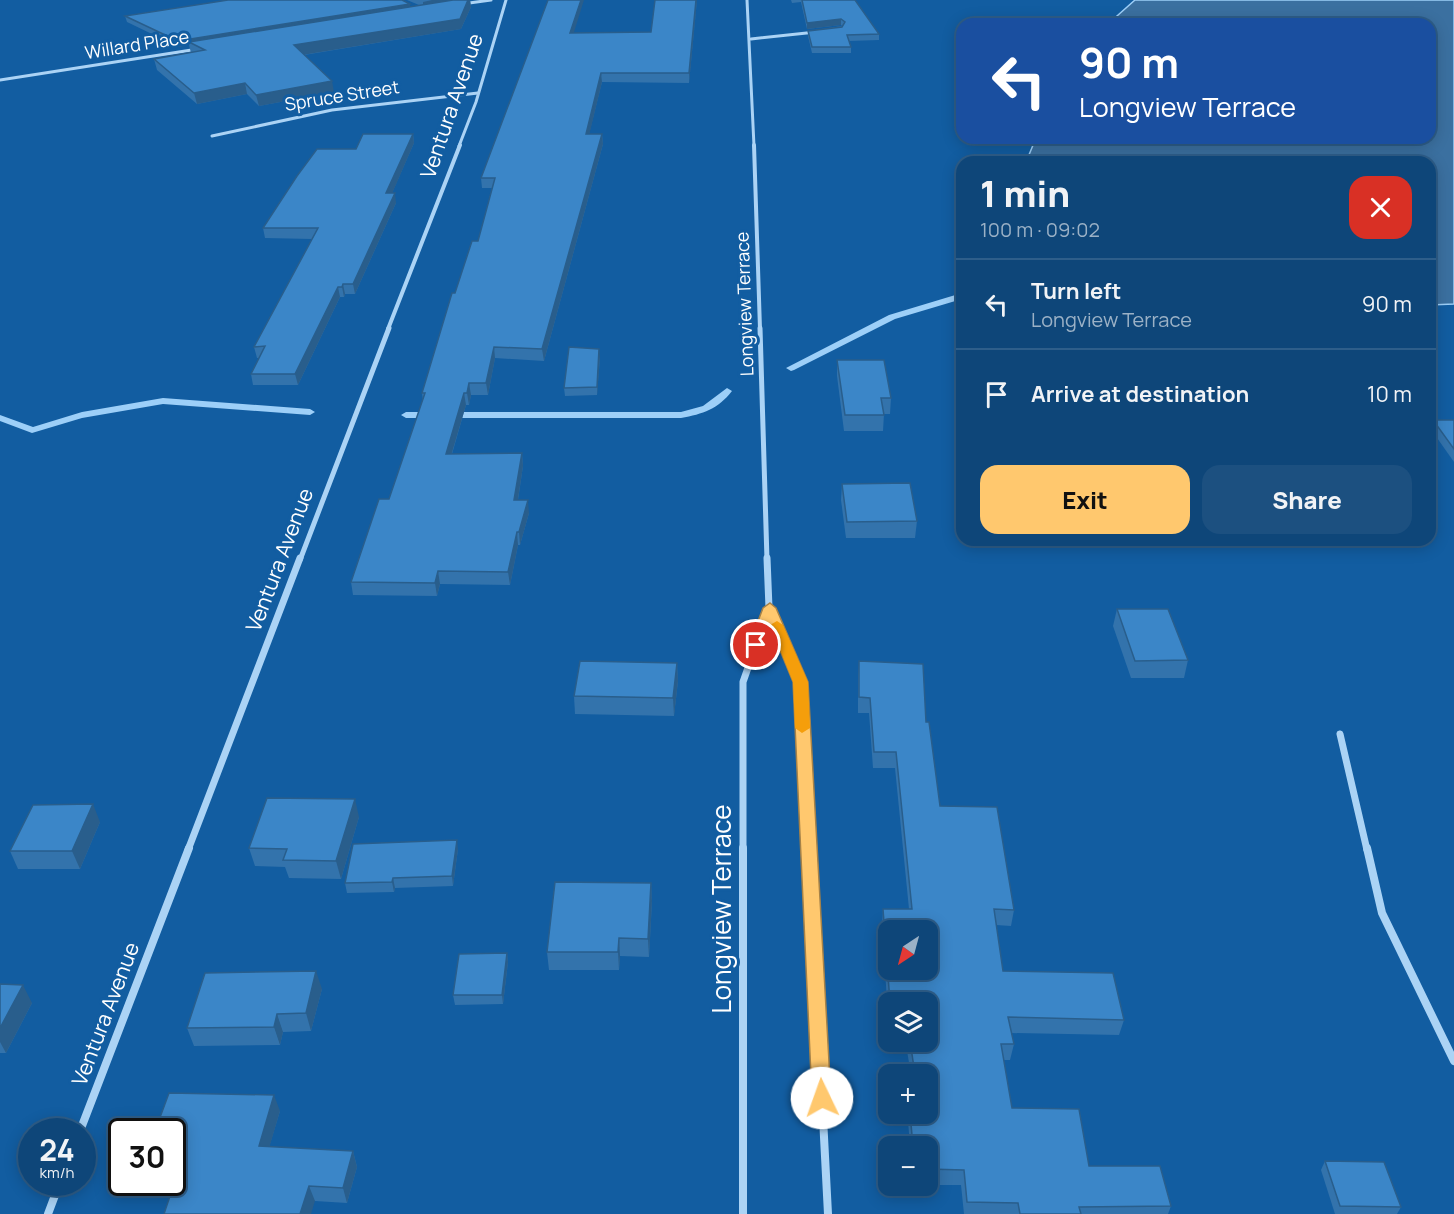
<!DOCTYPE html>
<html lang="en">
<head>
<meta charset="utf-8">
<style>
  :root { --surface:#0e4679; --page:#1c5080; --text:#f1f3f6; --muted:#9bb1c6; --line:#2e5e8a; --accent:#ffc86e }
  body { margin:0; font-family:Manrope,sans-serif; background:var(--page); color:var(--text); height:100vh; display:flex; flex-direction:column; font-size:22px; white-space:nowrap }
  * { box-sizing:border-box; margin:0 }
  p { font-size:20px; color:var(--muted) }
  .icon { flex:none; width:33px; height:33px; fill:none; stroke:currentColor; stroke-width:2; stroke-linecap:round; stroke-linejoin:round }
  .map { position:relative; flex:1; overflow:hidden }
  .sheet { position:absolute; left:956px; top:156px; width:480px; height:390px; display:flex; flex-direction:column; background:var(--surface); border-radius:18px; box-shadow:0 3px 15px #0003,0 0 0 2px var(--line) }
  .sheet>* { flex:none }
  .guide { position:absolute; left:956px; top:18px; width:480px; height:126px; border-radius:18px; box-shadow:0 3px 15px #0003,0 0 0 2px var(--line); background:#1a4fa0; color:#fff; overflow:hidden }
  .needle { width:39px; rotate:216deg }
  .controls { position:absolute; left:878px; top:920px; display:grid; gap:12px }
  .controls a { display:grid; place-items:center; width:60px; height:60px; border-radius:12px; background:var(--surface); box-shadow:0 3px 15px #0003,0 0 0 2px var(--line); font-size:30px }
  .speed { position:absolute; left:18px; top:1118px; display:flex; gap:12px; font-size:30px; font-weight:700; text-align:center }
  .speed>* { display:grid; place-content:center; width:78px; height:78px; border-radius:50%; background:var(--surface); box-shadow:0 3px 15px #0003,0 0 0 2px var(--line); line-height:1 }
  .speed small { font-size:15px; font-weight:400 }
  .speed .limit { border:3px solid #111; border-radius:9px; background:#fff; color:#111 }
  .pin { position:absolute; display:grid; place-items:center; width:51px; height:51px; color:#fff; margin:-26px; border:3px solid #fff; border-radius:50%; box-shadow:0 2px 6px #0007 }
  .me { position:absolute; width:66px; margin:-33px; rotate:357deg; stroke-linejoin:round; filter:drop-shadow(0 0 4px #0008) }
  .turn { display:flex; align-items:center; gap:21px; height:126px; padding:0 24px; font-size:27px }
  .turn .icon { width:78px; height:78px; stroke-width:2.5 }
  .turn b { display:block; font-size:42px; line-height:51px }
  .round { display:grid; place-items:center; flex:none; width:63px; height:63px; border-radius:18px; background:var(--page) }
  .summary { display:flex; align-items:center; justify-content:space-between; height:102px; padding:0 24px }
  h1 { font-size:36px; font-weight:800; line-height:45px }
  .button { display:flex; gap:12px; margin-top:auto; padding:12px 24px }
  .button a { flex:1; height:69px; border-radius:18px; background:var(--accent); color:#111; font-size:24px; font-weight:800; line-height:69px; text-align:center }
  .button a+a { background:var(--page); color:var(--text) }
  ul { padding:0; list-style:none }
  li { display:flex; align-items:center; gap:18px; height:90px; padding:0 24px; border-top:2px solid var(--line) }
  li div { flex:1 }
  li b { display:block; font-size:22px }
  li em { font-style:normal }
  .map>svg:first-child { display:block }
  .water { fill:#3b70a0; stroke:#9dcff8; stroke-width:1.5 }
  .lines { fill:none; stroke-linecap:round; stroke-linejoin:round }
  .stream { fill:#9dcff8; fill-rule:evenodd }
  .street-far4 { stroke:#abd3f5; stroke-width:3 }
  .street-far3 { stroke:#abd3f5; stroke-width:4 }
  .street-far2 { stroke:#abd3f5; stroke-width:5 }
  .street-far1 { stroke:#abd3f5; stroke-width:7 }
  .street { stroke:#abd3f5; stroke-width:8 }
  .wall { fill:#3373ac }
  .shaded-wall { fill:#295e8c }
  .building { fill:#3b86c8; stroke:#295e8c; stroke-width:1.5; fill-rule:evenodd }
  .route { fill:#ffc86e; stroke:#a68248; stroke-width:1.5 }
  .slow { fill:#f59e0b }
  .labels { text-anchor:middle; stroke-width:6; stroke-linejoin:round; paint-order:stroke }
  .far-street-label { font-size:18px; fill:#fff; stroke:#125da1 }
  .street-label { font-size:21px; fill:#fff; stroke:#125da1 }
  .near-street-label { font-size:26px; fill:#fff; stroke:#125da1 }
</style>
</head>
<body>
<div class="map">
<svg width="1454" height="1214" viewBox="0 0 1454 1214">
  <rect width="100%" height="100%" fill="#125da1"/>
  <path class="water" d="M1135 0H1454V304L1430 305V162H1026L1036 138H1430V24H1108Z"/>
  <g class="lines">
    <g class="stream">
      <path d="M962 293V299L895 319 794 370 791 371 786 368 889 315Z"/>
      <path d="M727 388 732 391C718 409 703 414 681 418H406L401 415 406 412H681L703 406Z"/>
      <path d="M163 398 310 409 315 412 310 415 163 404 82 418 32 433 0 421V415L33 427 82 412Z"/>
    </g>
    <g class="street-far4">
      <path d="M747 0 754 146"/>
      <path d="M462 4 491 0"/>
      <path d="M751 39 816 32"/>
      <path d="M0 80 198 49"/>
      <path d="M212 136 332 110 478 93"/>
      <path d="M459 146 476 102 506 0"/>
    </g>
    <g class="street-far3">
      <path d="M754 145 760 329"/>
      <path d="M388 329 460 145"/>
    </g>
    <g class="street-far2">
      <path d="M760 328 767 560"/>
      <path d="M300 560 389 328"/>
    </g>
    <g class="street-far1">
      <path d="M767 558 769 608 800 682 809 850"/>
      <path d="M1340 734 1367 850"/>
      <path d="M188 850 300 558"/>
      <path d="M743 850V682L769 608"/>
    </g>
    <g class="street">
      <path d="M743 848V1214"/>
      <path d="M809 848 828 1214"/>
      <path d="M1367 848 1382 913 1454 1061"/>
      <path d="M80 1131 189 848"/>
      <path d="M48 1214 60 1182"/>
    </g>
  </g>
  <g class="wall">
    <path d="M407 0H470L471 7 461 29 304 55 334 92 259 106 247 94 197 104 157 70 154 59 191 53 189 45 179 47 127 22 125 16 410 4V7L419 5Z"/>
    <path d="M697 0 689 83 602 82 589 134H602L603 144 544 361 495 358 488 395H471L469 405H466L452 454 522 453 523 466 518 500 529 513 520 545H518L510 585 440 584 437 596 353 595 351 582 389 499 423 401 422 393 455 293 478 241 492 188H482L481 178 574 33 651 32Z"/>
    <path d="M791 0H855L879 34V40L849 41 851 47V53H812L808 36V31L842 26 841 25 807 29 801 2 792 3Z"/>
    <path d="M413 134 414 143 392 193 396 203 355 294H345L344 297H340L298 385H253L251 374 259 358H257L254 347 312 239 265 238 263 228 356 149Z"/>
    <path d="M600 357 597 395 565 396 564 388Z"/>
    <path d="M837 360 891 398 890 414H884L883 431H844L837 376Z"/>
    <path d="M1433 420H1454V462L1430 428Z"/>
    <path d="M842 484 917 521 915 538H846L841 500Z"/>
    <path d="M1117 609 1188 660 1184 678H1131L1113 626Z"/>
    <path d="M859 661 926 722 940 806 1014 910 1011 926 996 925 1003 971 1124 1020 1119 1035 1011 1033 1014 1044 1010 1060H1003L1012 1108 1089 1166 1171 1206 1168 1214H964L961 1185H927V1146H910L908 1121 909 1113H927V1074H911L907 1051H890V1041H927V1002H888V1016L882 925 883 909H909L895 768H873L869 713H858V676Z"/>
    <path d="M677 663 678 681 674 716 575 714 574 696Z"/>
    <path d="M359 817 341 879 289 878 285 867 255 866 249 848Z"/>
    <path d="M100 822 80 869H18L10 851Z"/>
    <path d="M458 849 453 886 395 888 394 892 347 893 345 883Z"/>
    <path d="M651 883 652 901 649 957 620 956 619 970H549L547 952Z"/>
    <path d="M507 953 508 962 503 1004 455 1005 453 995Z"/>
    <path d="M0 984 32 1003 6 1053H0Z"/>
    <path d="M322 989 311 1031 283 1032 280 1045 194 1046 187 1028Z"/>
    <path d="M280 1111 269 1147 353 1151 357 1167 347 1203 315 1201 179 1169H172V1131Z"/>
    <path d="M1325 1161 1401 1207 1397 1214H1335L1321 1170Z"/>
  </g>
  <g class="shaded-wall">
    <path d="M432 0H468L423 7V2Z"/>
    <path d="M468 0H470L471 7 461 29 296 56 294 45Z"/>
    <path d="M581 0H584L571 42 570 33Z"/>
    <path d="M696 0H697L689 83V73Z"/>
    <path d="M410 4V9L189 42V45L179 47 178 41Z"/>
    <path d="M841 19V25L807 29V23Z"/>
    <path d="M601 73 602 82 587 144 586 134Z"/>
    <path d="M332 81 334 92 259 106 256 95Z"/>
    <path d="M245 83 247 94 197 104 194 93Z"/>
    <path d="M413 134 414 143 388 203 386 193Z"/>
    <path d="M602 134 603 144 544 361 542 349Z"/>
    <path d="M395 193 396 203 355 294 353 284Z"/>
    <path d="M343 284 345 294 344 297 342 287Z"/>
    <path d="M338 287 340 297 298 385 295 374Z"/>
    <path d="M494 347 495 358 488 395 486 383Z"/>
    <path d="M599 349 600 357 597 395V387Z"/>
    <path d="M469 383 471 395 469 405 467 393Z"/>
    <path d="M464 393 466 405 448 466 446 454Z"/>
    <path d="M522 453 523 466 516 512 514 500Z"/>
    <path d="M528 500 529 513 520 545 519 532Z"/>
    <path d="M517 532 518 545 510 585 508 572Z"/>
    <path d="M438 571 440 584 437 596 435 583Z"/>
    <path d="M677 663 678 681 674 716 673 698Z"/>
    <path d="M355 799 359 817 341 879 336 861Z"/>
    <path d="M93 804 100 822 80 869 72 851Z"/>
    <path d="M457 840 458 849 453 886 452 876Z"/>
    <path d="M393 878 395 888 394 892 392 882Z"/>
    <path d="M651 883 652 901 649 957 648 939Z"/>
    <path d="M619 938 620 956 619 970 618 952Z"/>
    <path d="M507 953 508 962 503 1004 502 995Z"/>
    <path d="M316 971 322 989 311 1031 306 1013Z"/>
    <path d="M23 985 32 1003 6 1053 0 1042V1028Z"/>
    <path d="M277 1014 283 1032 280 1045 274 1027Z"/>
    <path d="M274 1095 280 1111 265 1162 259 1146Z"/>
    <path d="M353 1151 357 1167 347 1203 343 1188Z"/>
    <path d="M309 1186 315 1201 311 1214H300Z"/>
  </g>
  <g class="building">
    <path d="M228 0H402L410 4 178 41 125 16Z"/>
    <path d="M453 0H468L460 19 294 45 332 81 256 95 245 83 194 93 154 59 205 50 189 42Z"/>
    <path d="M548 0H581L570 33 651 32 655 0H696L689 73H601L586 134H602L542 349 494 347 486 383H469L467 393H464L446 454 522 453 514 500H528L519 532H517L508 572 438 571 435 583 351 582 379 499H389L425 393H422L452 293H455L472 241H478L495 178H481Z"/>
    <path d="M802 0H855L879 34 847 35 851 47H812L808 31 842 27 845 22 841 19 807 23Z"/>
    <path d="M363 134H413L386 193H395L353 284H343L342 287H338L295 374H251L265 346 254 347 318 228H263L297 176 317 149H356Z"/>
    <path d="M569 347 599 349 597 387 564 388Z"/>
    <path d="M837 360H884L891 398H881L884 415H845Z"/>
    <path d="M1433 420H1454V449Z"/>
    <path d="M910 483 917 521 847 522 842 484Z"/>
    <path d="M1117 609H1168L1188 660 1135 661Z"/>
    <path d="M580 661 677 663 673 698 574 696Z"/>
    <path d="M859 661 923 664 926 722H929L940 806 997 807 1014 910 994 909 1003 971 1113 973 1124 1020 1008 1017 1014 1044H1001L1012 1108 1079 1109 1089 1166H1160L1171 1206 1079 1207 1081 1214H1020L1018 1203 967 1202 964 1170 927 1169V1146H913L910 1113H927V1074H915L910 1041H927V1002H890L883 909H912L896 752H874L870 698 859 697ZM888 930H927V969H888Z"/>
    <path d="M267 798 355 799 336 861 283 860 287 849 249 848Z"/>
    <path d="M93 804 72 851H10L33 805Z"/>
    <path d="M457 840 452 876 393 878 392 882 345 883 353 844Z"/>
    <path d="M555 882 651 883 648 939 619 938 618 952H547Z"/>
    <path d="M507 953 502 995H453L459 954Z"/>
    <path d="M316 971 306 1013 277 1014 274 1027 187 1028 205 973Z"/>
    <path d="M0 984 23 985 0 1028Z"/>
    <path d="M169 1093 274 1095 259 1146 353 1151 343 1188 309 1186 300 1214H164L184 1154 172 1153V1131H155Z"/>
    <path d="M1325 1161 1384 1162 1401 1207 1340 1206Z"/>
  </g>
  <path class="route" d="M770 603 776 608 808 682 831 1098 829 1105 822 1107 815 1105 812 1098 793 682 770 626 761 648H751L749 645 763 608Z"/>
  <path class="slow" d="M777 621 783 625 808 682 810 728 802 733 795 728 793 682 770 625Z"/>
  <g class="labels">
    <g class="far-street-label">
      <text transform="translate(137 45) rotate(-9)" y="6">Willard Place</text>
      <text transform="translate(342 96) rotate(-9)" y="6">Spruce Street</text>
      <text transform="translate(745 304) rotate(-92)" y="6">Longview Terrace</text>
    </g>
    <g class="street-label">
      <text transform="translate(452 106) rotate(-71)" y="7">Ventura Avenue</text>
      <text transform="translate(280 560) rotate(-69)" y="7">Ventura Avenue</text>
      <text transform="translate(106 1014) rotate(-69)" y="7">Ventura Avenue</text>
    </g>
    <g class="near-street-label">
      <text transform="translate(722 909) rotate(-90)" y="9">Longview Terrace</text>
    </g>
  </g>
</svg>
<div class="controls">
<a><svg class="needle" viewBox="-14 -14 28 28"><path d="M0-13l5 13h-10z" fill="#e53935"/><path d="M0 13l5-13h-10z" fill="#9bb1c6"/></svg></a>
<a><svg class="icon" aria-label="layers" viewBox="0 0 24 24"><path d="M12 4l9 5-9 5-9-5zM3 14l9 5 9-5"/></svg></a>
<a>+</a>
<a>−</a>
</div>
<div class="speed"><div>24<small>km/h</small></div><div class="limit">30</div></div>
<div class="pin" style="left:756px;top:645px;background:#d93025"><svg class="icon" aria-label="arrive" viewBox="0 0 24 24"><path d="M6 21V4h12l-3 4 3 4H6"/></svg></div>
<svg class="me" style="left:822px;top:1098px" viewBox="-20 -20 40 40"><circle r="19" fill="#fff"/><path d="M0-13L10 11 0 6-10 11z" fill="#ffc86e"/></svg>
<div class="guide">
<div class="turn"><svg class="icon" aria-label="left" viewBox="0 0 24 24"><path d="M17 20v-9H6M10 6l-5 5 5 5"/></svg><div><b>90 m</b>Longview Terrace</div></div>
</div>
<section class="sheet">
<div class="summary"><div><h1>1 min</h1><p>100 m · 09:02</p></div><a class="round" style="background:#d93025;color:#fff"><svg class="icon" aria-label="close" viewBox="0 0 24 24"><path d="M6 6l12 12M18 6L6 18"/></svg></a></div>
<ul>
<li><svg class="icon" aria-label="left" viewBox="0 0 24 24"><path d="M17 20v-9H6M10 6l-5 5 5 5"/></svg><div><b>Turn left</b><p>Longview Terrace</p></div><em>90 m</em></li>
<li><svg class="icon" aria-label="arrive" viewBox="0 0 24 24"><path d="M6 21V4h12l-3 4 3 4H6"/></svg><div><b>Arrive at destination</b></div><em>10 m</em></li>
</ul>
<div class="button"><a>Exit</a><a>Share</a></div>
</section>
</div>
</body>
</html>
